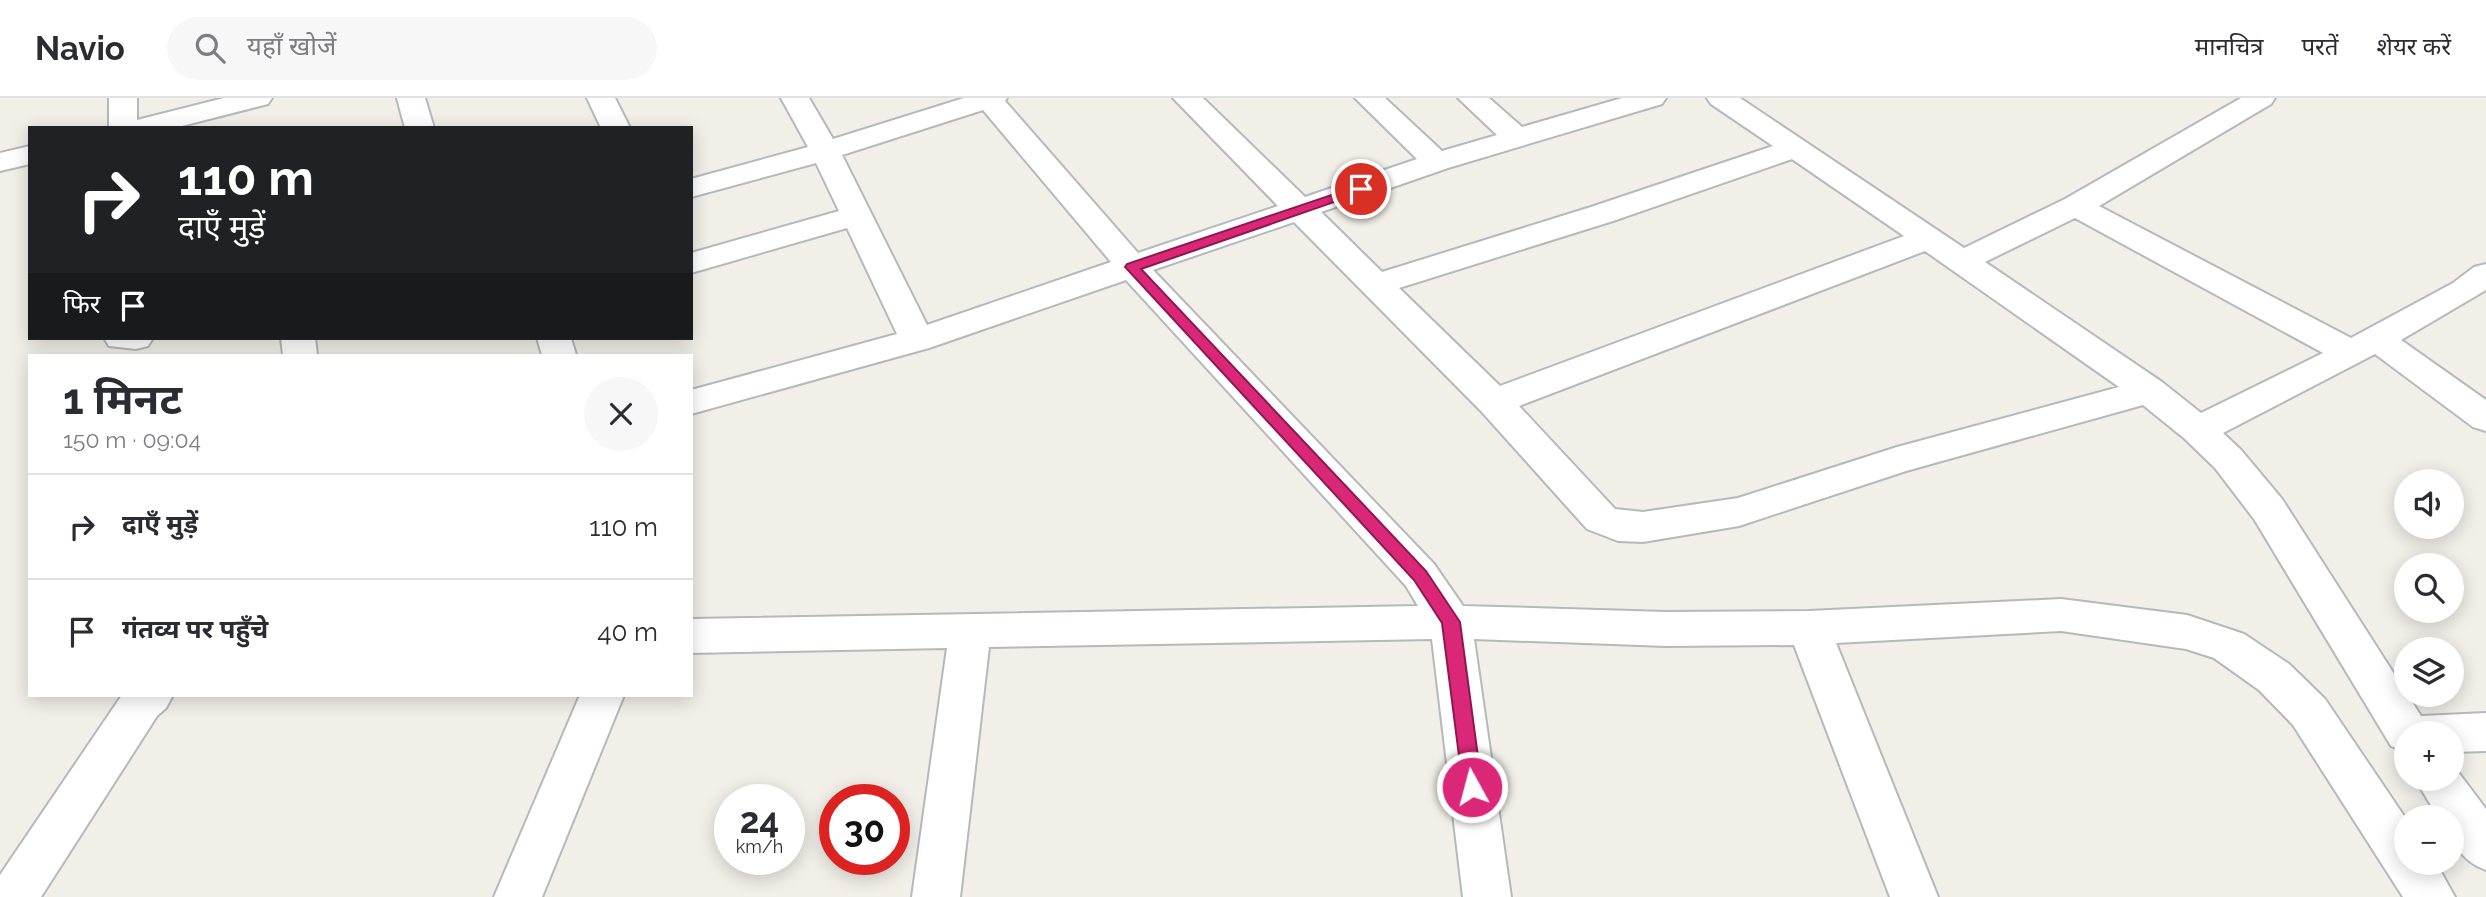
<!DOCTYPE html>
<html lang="hi">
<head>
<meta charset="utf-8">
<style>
  :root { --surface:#fff; --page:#f7f7f7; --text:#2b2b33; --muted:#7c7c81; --line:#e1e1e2 }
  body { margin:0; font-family:Raleway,"Noto Sans Devanagari",sans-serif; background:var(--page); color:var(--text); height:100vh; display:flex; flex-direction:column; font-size:26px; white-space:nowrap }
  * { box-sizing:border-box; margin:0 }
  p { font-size:23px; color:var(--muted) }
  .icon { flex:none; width:38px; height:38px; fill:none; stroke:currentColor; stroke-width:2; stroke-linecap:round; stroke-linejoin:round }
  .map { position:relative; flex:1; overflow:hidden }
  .panel { position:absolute; left:28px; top:256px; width:665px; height:343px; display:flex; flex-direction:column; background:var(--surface); border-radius:0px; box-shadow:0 4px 18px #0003 }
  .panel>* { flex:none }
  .top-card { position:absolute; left:28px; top:28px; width:665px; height:214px; border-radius:0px; box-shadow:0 4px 18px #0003; background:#202124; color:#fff; overflow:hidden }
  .controls { position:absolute; left:2394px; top:371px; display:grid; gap:14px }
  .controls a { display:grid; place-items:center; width:70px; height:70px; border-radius:50%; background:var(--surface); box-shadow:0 4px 18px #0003; font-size:35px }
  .speed { position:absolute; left:714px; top:686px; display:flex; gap:14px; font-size:35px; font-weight:700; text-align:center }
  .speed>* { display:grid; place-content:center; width:91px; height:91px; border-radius:50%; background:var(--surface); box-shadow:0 4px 18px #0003; line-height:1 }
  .speed small { font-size:18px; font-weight:400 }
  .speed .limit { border:10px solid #d22; background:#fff; color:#111 }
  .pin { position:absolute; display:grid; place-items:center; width:60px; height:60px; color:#fff; margin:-30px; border:4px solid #fff; border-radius:50%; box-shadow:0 2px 7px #0007 }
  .me { position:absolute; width:77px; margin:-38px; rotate:353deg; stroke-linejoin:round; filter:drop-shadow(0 0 5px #0008) }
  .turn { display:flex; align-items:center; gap:24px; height:147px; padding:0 35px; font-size:32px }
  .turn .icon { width:91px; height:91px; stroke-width:2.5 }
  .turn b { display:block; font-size:49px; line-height:60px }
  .then { display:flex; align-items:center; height:66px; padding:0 35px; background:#0003; gap:14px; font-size:26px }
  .round { display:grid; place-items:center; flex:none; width:74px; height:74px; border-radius:37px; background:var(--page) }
  .summary { display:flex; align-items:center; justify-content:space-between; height:119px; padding:0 35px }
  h1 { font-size:42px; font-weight:700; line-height:52px }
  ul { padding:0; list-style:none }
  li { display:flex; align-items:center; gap:21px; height:105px; padding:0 35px; border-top:2px solid var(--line) }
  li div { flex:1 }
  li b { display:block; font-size:26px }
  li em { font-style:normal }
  header { display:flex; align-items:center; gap:42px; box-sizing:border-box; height:98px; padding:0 35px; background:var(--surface); border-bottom:2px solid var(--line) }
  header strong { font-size:33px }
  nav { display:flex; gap:38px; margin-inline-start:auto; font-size:24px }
  .search { width:490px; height:63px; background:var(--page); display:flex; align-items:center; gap:18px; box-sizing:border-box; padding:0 24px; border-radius:38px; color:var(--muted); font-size:26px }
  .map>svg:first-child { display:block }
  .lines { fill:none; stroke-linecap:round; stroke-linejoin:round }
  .minor-casing { stroke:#b5b8bc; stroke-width:4 }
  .minor { fill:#fff; fill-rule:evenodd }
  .route { fill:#db2777; stroke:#8e194d; stroke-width:2 }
</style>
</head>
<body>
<header>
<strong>Navio</strong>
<div class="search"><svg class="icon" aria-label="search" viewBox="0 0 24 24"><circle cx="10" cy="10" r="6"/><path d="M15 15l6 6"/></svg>यहाँ खोजें</div>
<nav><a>मानचित्र</a><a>परतें</a><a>शेयर करें</a></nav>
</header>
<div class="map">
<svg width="2486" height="799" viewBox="0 0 2486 799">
  <rect width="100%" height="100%" fill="#f1efe8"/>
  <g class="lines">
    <g class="minor-casing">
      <g id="minor">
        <path d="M109 0H137V22L224 0H272L268 6 174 30H109Z"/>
        <path d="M397 0H425L434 30H405Z"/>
        <path d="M587 0H615L630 30H601Z"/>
        <path d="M781 0H809L833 41 964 0H1007L1005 3 1138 155 1278 108 1173 0H1203L1305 99 1417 61 1355 0H1385L1442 53 1497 37 1458 0H1489L1522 29 1622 0H1666L1662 6 1448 70 1321 114 1382 174 1591 109 1773 48 1711 6 1707 0H1740L1964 150 2065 101 2241 0H2275L2271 6 2099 108 2351 240 2453 185 2474 169 2486 166V192L2401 242 2486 302V333L2473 329 2375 256 2223 335 2241 352 2282 401 2421 618 2486 615V653L2452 654V635H2406V654L2391 648 2254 421 2215 370 2185 341 2143 307 1906 373 1739 428 1643 444 1618 443 1587 431 1481 313 1294 124 1153 172 1434 466 1463 508 1666 514 1809 513 2061 501 2187 517 2244 536 2289 566 2325 601 2406 721V765H2436L2455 799H2403L2293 627 2259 592 2214 560 2186 551 2061 533 1836 545 1938 799H1890L1794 547 1666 548 1474 541 1511 799H1463L1432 541 989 549 960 799H912L947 550 691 555V521L1418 508 1406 488 1126 182 929 250 691 316V292L897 236 847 130 691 175V155L839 113 816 65 691 99V81L808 49ZM983 12 1111 164 927 227 842 57ZM1792 61 1904 138 1500 288 1399 190 1613 123ZM2075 120 2323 255 2201 315 2162 284 1985 164ZM1925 153 2119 289 1897 349 1738 400 1643 414 1615 411 1519 308Z"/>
        <path d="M30 48V66L0 73V55Z"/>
        <path d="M104 240H153L148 248 136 251 109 248Z"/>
        <path d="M281 240H315L317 257H283Z"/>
        <path d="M537 240H571L576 257H542Z"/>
        <path d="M122 597H173L166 610 157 618 41 799H0V777Z"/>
        <path d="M580 597H624L542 799H494Z"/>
        <path d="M2452 666 2486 711V772C2460 762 2452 746 2452 719H2438L2415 681H2452Z"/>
      </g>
    </g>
    <use href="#minor" class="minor"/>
  </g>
  <path class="route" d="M1361 87 1368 91 1366 93 1141 171 1426 473 1460 524 1482 689 1479 695 1472 697 1466 695 1463 689 1442 525 1414 482 1125 169 1127 166Z"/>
</svg>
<div class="controls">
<a><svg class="icon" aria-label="sound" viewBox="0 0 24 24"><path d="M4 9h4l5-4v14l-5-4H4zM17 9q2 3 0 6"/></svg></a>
<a><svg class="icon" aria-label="search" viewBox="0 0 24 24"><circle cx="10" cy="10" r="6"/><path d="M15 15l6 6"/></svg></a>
<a><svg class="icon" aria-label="layers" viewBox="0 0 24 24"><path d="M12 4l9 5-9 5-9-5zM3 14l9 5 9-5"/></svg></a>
<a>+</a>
<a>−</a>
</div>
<div class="speed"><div>24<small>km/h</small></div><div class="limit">30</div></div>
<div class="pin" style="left:1361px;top:91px;background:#d93025"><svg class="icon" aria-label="arrive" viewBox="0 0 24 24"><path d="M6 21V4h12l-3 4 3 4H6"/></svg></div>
<svg class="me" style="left:1472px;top:689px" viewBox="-20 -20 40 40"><circle r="17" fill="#db2777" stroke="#fff" stroke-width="3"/><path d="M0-11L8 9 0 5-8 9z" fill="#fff"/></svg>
<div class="top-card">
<div class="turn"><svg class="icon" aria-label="right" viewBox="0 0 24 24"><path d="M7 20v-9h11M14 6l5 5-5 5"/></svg><div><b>110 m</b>दाएँ मुड़ें</div></div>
<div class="then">फिर<svg class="icon" aria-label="arrive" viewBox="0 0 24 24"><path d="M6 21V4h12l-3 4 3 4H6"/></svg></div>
</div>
<section class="panel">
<div class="summary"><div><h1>1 मिनट</h1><p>150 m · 09:04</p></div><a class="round"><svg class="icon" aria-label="close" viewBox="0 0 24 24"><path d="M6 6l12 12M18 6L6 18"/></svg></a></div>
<ul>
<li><svg class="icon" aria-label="right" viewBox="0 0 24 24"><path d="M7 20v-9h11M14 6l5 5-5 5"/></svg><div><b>दाएँ मुड़ें</b></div><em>110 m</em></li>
<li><svg class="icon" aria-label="arrive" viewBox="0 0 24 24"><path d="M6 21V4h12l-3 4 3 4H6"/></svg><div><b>गंतव्य पर पहुँचे</b></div><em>40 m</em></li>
</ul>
</section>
</div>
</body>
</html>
